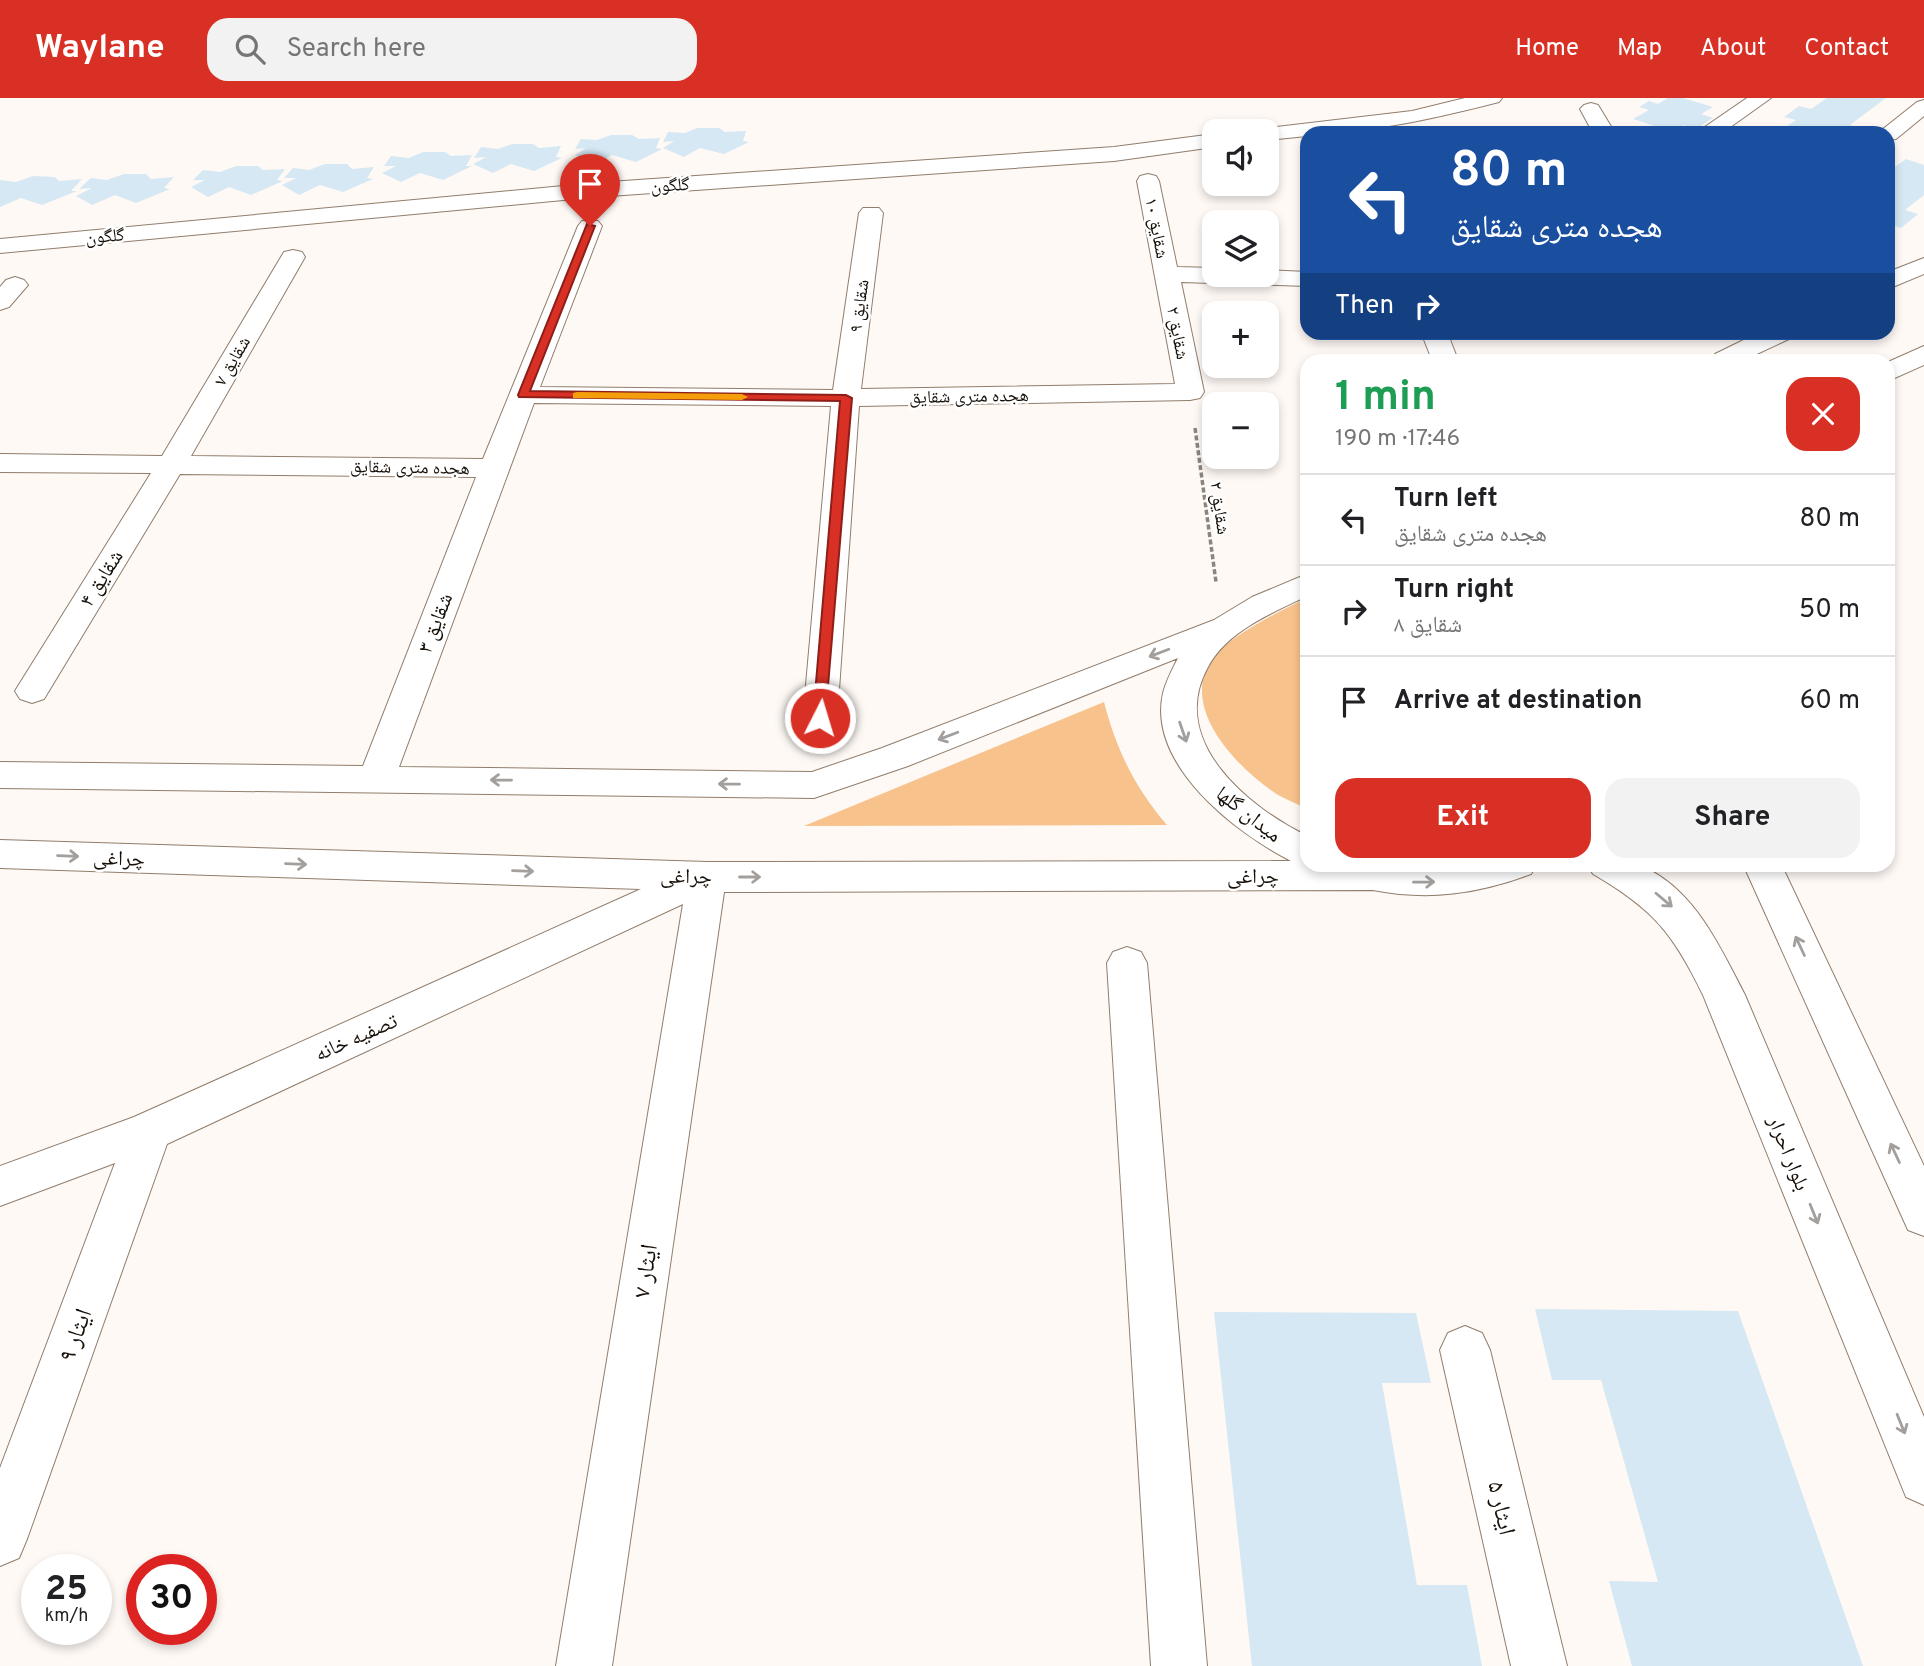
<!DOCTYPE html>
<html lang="en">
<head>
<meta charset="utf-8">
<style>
  :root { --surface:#fff; --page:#f2f2f2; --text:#202124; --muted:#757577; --line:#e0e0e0; --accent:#d93025 }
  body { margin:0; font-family:Overpass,"Noto Naskh Arabic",sans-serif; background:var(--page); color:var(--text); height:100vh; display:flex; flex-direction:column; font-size:26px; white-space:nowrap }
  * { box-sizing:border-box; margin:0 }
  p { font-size:23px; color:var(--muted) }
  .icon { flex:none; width:38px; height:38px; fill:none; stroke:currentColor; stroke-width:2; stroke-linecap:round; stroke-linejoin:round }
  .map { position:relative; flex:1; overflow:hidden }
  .panel { position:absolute; left:1300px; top:256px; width:595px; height:518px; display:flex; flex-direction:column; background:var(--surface); border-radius:21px; box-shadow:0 4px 10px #0003 }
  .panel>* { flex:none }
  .hud { position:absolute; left:1300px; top:28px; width:595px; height:214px; border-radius:21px; box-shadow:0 4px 10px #0003; background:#1a4fa0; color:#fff; overflow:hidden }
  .buttons { position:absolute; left:1202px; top:21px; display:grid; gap:14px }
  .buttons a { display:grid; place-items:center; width:77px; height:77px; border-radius:14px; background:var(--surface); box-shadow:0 4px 10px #0003; font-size:35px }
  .speed { position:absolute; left:21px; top:1456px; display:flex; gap:14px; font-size:35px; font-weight:700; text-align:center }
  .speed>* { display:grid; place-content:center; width:91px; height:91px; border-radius:50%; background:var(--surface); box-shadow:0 4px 10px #0003; line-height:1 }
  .speed small { font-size:18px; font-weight:400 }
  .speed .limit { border:10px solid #d22; background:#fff; color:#111 }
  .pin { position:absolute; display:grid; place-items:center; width:60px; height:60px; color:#fff; margin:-72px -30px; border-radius:50% 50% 50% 0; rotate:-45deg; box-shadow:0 0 7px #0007 }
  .pin .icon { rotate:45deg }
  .me { position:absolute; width:77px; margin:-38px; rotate:5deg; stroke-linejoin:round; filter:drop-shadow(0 0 5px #0008) }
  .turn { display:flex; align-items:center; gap:24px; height:147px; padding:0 35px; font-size:32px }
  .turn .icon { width:91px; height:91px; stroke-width:2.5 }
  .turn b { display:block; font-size:49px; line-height:60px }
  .then { display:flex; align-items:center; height:66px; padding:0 35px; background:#0003; gap:14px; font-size:26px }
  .round { display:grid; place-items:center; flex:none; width:74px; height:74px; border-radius:21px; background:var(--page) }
  .overview { display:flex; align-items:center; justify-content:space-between; height:119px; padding:0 35px }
  h1 { font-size:42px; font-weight:700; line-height:52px; color:#1e9e55 }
  .cta { display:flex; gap:14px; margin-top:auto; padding:14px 35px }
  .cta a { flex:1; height:80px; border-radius:21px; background:var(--accent); color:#fff; font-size:28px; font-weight:700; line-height:80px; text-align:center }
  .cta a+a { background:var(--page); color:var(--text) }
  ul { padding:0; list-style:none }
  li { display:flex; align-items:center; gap:21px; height:91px; padding:0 35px; border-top:2px solid var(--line) }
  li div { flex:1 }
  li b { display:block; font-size:26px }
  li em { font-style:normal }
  header { display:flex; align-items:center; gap:42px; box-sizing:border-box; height:98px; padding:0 35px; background:var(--accent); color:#fff }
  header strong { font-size:33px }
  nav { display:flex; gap:38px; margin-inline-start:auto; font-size:24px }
  .search { width:490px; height:63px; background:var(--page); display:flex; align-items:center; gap:18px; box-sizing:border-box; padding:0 24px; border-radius:21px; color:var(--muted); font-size:26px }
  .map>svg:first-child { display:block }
  .green { fill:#f8c28c }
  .building { fill:#d5e8f4 }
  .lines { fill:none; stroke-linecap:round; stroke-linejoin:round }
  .minor-casing { stroke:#917d6b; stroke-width:2 }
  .path { stroke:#8b8580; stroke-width:3.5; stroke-dasharray:5 2.5; stroke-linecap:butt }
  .minor { fill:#fff; fill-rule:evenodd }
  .oneway { stroke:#a29f9d }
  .route { fill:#d93025; stroke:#8d1f18; stroke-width:2 }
  .slow { fill:#f59e0b }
  .labels { text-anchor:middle; stroke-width:5; stroke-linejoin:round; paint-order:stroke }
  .far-street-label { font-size:18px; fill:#171009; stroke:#fff }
  .street-label { font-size:21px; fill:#171009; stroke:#fff }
  .near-street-label { font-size:24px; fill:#171009; stroke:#fff }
</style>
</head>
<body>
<header>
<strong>Waylane</strong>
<div class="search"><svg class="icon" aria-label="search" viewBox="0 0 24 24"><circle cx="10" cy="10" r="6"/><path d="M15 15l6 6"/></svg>Search here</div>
<nav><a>Home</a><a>Map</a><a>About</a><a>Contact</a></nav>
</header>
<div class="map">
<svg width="1924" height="1568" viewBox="0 0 1924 1568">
  <rect width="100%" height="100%" fill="#fef9f5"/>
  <g class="green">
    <path d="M1307 500V711C1298 706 1287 702 1278 697 1238 671 1178 610 1212 561 1226 540 1283 511 1307 500Z"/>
    <path d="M1104 604C1116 651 1135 690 1167 727L804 728Z"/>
  </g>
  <g class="building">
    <path d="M1668 0H1683L1713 9 1701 16 1713 20 1696 31 1684 27 1673 34 1633 21 1649 12 1639 9 1649 3 1658 6Z"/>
    <path d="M1827 0H1886L1850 27 1860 30 1853 35 1841 33 1777 35 1796 22 1784 19 1799 8 1811 11Z"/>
    <path d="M697 30H719L725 34 746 33 743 43 749 44 724 56 700 50 684 59 663 50 674 43 663 44 668 34 685 35Z"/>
    <path d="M611 37H632L639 41 660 40 656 50 662 51 636 64 612 57 595 66 575 57 586 50 575 51 581 41 597 42Z"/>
    <path d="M512 46H533L539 50 561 48 556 59 562 60 534 73 511 66 493 75 473 66 486 59 474 60 481 49 498 51Z"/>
    <path d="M423 54H445L451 58 472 57 466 68H472L443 82 420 75 401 84 382 75 396 68H384L391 58 409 60Z"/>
    <path d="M1906 61 1924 67V97L1905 112 1918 116 1901 130 1888 125V70L1892 71Z"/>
    <path d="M325 66H347L352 71 374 69 367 80 373 81 343 94 320 87 299 97 282 87 296 80H284L293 70 309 72Z"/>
    <path d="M236 68H258L263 72 285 71 277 82 283 83 251 97 229 89 208 99 191 89 205 82H193L203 72 220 74Z"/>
    <path d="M124 76H146L151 81 174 79 164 90 170 91 136 105 115 97 92 107 76 98 92 90 79 91 91 80 107 82Z"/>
    <path d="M33 78 55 79 59 83 82 81 71 93H77L42 107 21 100 0 109V82L16 84Z"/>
    <path d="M1535 1211 1738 1213 1863 1568H1632L1609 1483 1658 1484 1601 1282H1552Z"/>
    <path d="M1214 1214 1416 1215 1431 1285H1382L1417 1487H1467L1482 1568H1252Z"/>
  </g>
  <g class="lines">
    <g class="minor-casing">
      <g id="minor">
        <path d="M1465 0H1502L1499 4C1436 20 1373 35 1307 35V38L1267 42V33H1258L1267 30 1412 13Z"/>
        <path d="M1747 0H1771L1722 35H1696Z"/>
        <path d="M1924 2V18L1896 41 1888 42V35H1878L1917 4Z"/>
        <path d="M1591 5 1598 7 1615 35H1593L1580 11 1584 7Z"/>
        <path d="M1214 36V49L1114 63 595 99 0 155V141L595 85 1114 49Z"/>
        <path d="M1148 76 1156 78 1159 83 1177 169 1214 170V177H1267V172L1307 174V188L1181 184 1204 294 1200 300 1190 302 859 308 837 620 832 629 820 632 808 629 803 620 831 308 534 305 399 669 812 674 882 650 1214 522 1252 499 1307 476V498C1272 515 1227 533 1208 569 1167 643 1248 709 1307 738V766L1434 769 1537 766 1531 776C1478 796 1429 803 1373 792L724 794 612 1568H556L683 806 167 1046 27 1441 19 1460 0 1468V1370L115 1065 0 1108V1068L134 1019 641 791 0 770V742L707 764 1291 763C1236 735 1147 667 1163 595 1166 583 1173 570 1178 560L908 668 814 700 0 690V664L363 668 476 379 180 376 44 601 32 605 20 601 15 593 151 375 0 374V356L162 358 281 159 284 154 293 152 302 154 305 159 191 358 483 361 578 128 582 123H598L602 128 540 289 833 292 859 115 863 110H879L883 115 861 291 1175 286 1137 83 1140 78Z"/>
        <path d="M1924 160V176L1888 191V174Z"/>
        <path d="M15 179 24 182 28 187 9 209 0 212V189L6 182Z"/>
        <path d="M1421 234H1447L1458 262H1432Z"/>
        <path d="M1760 234H1795L1791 240 1744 262H1711L1715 256Z"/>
        <path d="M1924 248V267L1888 283V264Z"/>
        <path d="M1587 766C1603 766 1627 762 1641 768 1694 790 1720 849 1745 897L1924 1319V1407L1906 1399 1703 897C1673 835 1653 811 1593 776Z"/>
        <path d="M1743 766H1781L1924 1068V1138L1908 1132Z"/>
        <path d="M1127 849 1141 854 1147 865 1207 1568H1151L1107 865 1113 854Z"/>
        <path d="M1465 1228 1482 1235 1490 1252 1567 1568H1511L1440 1252 1448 1235Z"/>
      </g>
    </g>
    <path class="path" d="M1195 330 1216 484"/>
    <use href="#minor" class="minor"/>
  </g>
  <defs><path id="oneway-shaft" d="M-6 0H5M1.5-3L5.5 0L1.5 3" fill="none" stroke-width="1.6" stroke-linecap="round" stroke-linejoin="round" transform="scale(1.75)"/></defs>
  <g class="oneway">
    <use href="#oneway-shaft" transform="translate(1159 555) rotate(159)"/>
    <use href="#oneway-shaft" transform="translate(1183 634) rotate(71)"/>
    <use href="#oneway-shaft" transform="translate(948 638) rotate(159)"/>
    <use href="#oneway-shaft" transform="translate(501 682) rotate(-179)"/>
    <use href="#oneway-shaft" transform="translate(729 686) rotate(-179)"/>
    <use href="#oneway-shaft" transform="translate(68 758) rotate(2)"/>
    <use href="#oneway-shaft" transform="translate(296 766) rotate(2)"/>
    <use href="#oneway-shaft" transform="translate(523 773) rotate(2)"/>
    <use href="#oneway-shaft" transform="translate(750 779)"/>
    <use href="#oneway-shaft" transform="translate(1424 784) rotate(-1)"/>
    <use href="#oneway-shaft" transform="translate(1664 802) rotate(40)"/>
    <use href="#oneway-shaft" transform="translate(1800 848) rotate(-115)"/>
    <use href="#oneway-shaft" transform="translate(1895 1055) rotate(-115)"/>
    <use href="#oneway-shaft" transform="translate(1814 1116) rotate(68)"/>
    <use href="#oneway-shaft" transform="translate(1901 1326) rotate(68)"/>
  </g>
  <path class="route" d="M587 126 595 128 530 293 846 297 852 300 825 624 820 625 813 620 840 303 519 299 518 297Z"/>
  <path class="slow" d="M577 294 742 296 748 299 742 302 573 300V295Z"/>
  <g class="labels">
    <g class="far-street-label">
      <text transform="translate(670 87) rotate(-4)" y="6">گلگون</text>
      <text transform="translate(1157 130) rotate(79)" y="6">شقایق ۱۰</text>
      <text transform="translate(105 138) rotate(-5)" y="6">گلگون</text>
      <text transform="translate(859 208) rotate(-82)" y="6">شقایق ۹</text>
      <text transform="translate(1178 235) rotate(79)" y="6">۲ شقایق</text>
      <text transform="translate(232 263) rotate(-60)" y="6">شقایق ۷</text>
      <text transform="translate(969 298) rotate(-1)" y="6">هجده متری شقایق</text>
      <text transform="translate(410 369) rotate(1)" y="6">هجده متری شقایق</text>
      <text transform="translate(1220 410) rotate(82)" y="6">شقایق ۲</text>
    </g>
    <g class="street-label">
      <text transform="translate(101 480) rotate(-58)" y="7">شقایق ۴</text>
      <text transform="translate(435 525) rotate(-69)" y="7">شقایق ۳</text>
      <text transform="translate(1249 716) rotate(38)" y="7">میدان گلها</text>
      <text transform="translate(119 760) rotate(2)" y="7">چراغی</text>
      <text transform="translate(686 778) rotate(1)" y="7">چراغی</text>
      <text x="1253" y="785">چراغی</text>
      <text transform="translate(356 939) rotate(-24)" y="7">تصفیه خانه</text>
      <text transform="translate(1789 1055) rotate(68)" y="7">بلوار احرار</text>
    </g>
    <g class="near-street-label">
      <text transform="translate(645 1173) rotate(-81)" y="8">ایثار ۷</text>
      <text transform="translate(75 1237) rotate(-70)" y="8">ایثار ۹</text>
      <text transform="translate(1502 1410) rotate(77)" y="8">ایثار ۵</text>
    </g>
  </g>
</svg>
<div class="buttons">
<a><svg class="icon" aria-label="sound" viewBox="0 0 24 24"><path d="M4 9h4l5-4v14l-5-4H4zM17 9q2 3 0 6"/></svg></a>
<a><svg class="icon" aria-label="layers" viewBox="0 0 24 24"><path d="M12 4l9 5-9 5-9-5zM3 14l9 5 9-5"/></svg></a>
<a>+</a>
<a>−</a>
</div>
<div class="speed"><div>25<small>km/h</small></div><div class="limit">30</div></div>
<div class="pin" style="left:590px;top:128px;background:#d93025"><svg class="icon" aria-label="arrive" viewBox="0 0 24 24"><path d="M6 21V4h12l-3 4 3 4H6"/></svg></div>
<svg class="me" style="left:820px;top:620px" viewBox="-20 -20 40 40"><circle r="17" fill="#d93025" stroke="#fff" stroke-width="3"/><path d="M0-11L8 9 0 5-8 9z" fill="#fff"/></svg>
<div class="hud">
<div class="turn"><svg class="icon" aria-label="left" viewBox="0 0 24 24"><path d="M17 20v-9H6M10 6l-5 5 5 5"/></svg><div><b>80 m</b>هجده متری شقایق</div></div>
<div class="then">Then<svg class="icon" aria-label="right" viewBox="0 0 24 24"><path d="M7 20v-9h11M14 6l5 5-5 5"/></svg></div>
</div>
<section class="panel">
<div class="overview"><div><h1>1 min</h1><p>190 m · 17:46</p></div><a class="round" style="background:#d93025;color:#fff"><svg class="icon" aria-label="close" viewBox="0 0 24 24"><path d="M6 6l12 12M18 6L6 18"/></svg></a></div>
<ul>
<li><svg class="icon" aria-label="left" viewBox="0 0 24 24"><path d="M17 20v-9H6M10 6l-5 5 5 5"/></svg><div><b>Turn left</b><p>هجده متری شقایق</p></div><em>80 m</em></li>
<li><svg class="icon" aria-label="right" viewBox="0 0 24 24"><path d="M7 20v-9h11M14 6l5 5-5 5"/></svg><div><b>Turn right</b><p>شقایق ۸</p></div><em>50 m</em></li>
<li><svg class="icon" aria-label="arrive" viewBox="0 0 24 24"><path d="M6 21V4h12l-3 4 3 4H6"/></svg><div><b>Arrive at destination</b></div><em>60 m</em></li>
</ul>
<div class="cta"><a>Exit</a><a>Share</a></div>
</section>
</div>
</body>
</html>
